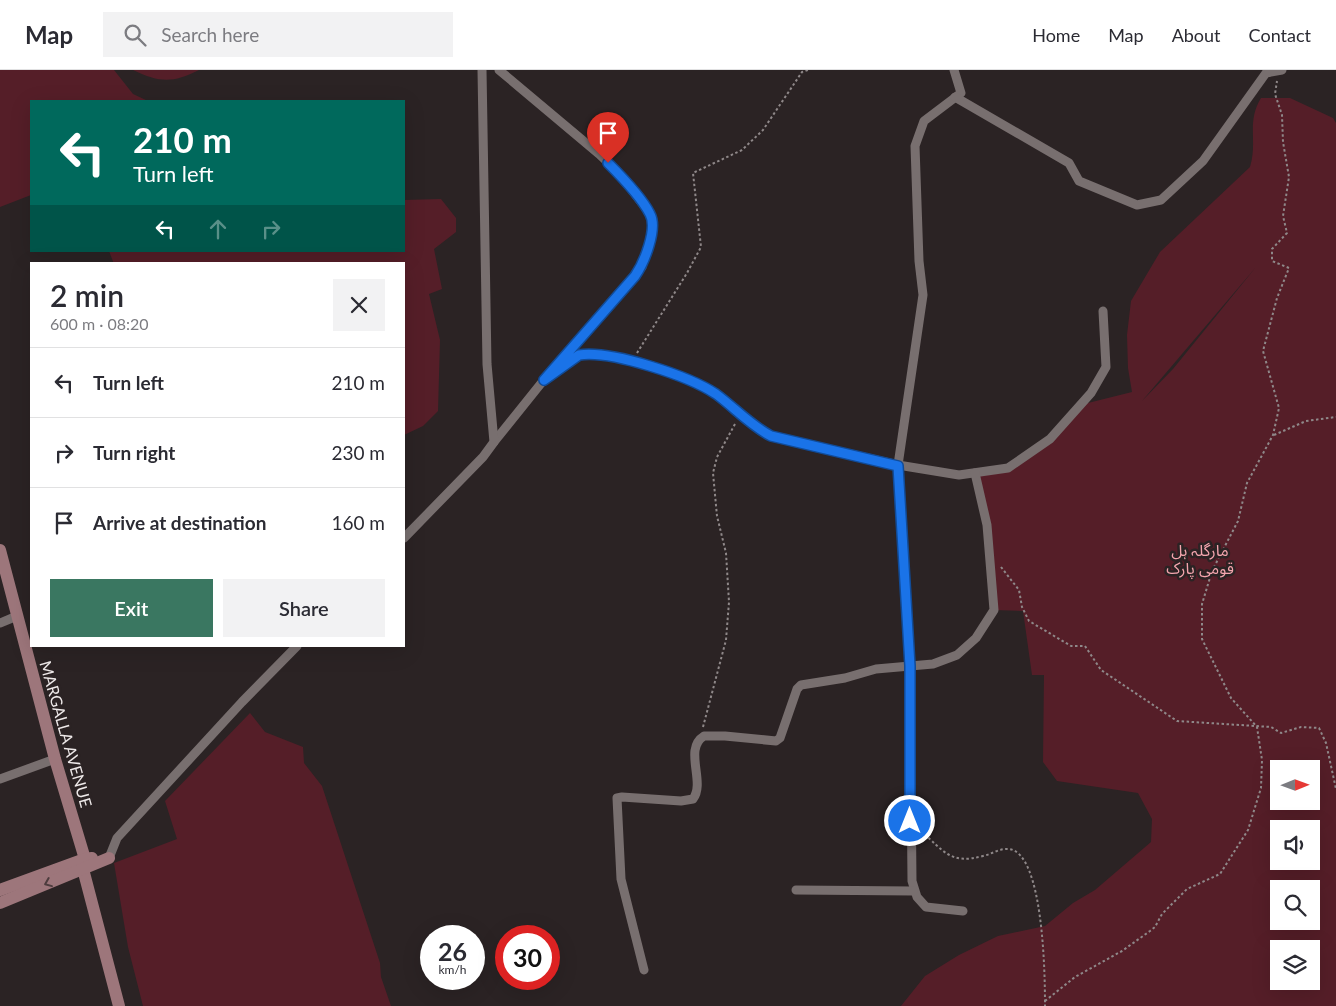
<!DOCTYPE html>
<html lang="en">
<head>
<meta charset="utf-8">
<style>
  :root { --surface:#fff; --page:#f2f2f3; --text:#2b2b33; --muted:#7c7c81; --line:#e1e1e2; --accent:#3a7761 }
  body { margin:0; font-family:Lato,"Noto Sans Arabic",sans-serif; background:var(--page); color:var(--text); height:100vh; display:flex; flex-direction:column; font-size:19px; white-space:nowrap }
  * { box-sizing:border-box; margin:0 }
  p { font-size:16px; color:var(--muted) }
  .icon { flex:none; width:28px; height:28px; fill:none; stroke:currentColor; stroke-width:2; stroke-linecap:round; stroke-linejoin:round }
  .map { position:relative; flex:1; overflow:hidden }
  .drawer { position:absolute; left:30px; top:192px; width:375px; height:385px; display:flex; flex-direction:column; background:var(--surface); border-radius:0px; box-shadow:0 5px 20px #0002 }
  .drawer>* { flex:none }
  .guide { position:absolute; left:30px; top:30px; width:375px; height:152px; border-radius:0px; box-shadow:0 5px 20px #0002; background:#00695c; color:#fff; overflow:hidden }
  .needle { width:32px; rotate:89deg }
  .fabs { position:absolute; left:1270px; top:690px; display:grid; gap:10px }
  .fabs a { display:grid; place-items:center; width:50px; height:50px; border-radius:0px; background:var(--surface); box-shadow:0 5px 20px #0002; font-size:25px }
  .speed { position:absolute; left:420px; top:855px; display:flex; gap:10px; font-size:25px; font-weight:700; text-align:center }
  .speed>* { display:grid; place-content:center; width:65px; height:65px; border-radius:50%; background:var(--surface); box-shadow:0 5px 20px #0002; line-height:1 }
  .speed small { font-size:12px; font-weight:400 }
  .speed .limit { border:8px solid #d22; background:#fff; color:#111 }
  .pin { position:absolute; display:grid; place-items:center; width:42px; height:42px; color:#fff; margin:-51px -21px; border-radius:50% 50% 50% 0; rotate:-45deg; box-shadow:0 0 5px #0007 }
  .pin .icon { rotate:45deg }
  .me { position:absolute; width:55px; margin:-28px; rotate:0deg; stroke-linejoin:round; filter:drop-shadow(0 0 4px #0008) }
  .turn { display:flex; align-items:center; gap:18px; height:105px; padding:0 20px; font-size:22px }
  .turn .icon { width:65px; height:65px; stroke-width:2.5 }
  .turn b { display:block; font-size:35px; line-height:42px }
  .lanes { display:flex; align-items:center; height:48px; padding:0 20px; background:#0003; justify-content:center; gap:25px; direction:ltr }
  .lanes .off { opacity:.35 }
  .round { display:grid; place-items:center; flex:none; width:52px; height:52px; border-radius:0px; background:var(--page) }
  .head { display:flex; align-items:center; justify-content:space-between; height:85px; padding:0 20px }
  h1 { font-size:30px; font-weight:600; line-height:38px }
  .action { display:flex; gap:10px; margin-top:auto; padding:10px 20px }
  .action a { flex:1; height:58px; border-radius:0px; background:var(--accent); color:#fff; font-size:20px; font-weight:600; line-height:58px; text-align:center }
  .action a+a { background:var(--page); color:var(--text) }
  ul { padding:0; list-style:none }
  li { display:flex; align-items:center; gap:15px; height:70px; padding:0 20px; border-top:1px solid var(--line) }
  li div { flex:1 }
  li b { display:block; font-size:19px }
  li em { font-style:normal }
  header { display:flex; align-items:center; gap:30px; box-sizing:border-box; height:70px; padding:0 25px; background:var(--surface); border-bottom:1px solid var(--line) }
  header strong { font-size:24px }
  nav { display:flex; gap:28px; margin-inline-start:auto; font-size:18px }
  .search { width:350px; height:45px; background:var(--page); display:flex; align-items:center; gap:12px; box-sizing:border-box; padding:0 18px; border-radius:0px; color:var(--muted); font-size:19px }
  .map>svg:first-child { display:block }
  .green { fill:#551e28; fill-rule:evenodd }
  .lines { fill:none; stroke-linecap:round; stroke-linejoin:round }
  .path { stroke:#8f8889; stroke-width:2; stroke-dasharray:2.5 2.5; stroke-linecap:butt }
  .street { stroke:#786f6f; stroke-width:9 }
  .secondary { stroke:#9d767b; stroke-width:12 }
  .oneway { stroke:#4d3c3e }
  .route-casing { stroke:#114b97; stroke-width:12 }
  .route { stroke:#1a73e8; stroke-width:9 }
  .labels { text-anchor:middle; stroke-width:5; stroke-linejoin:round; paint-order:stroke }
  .park-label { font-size:16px; fill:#f4a5ae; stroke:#2b2324 }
  .street-label { font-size:16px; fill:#efeaea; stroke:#2b2324 }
</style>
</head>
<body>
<header>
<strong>Map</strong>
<div class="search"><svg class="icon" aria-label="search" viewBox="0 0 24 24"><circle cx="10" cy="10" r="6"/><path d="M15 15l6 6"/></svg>Search here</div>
<nav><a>Home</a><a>Map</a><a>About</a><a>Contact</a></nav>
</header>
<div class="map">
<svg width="1336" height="936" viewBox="0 0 1336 936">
  <rect width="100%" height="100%" fill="#2b2324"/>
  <g class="green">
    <path d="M0 0H114L133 24 148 31H31V125L0 137Z"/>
    <path d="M133 0H199C173 13 160 13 133 0Z"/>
    <path d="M1261 28H1290L1333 48 1336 53V936H901L925 906 959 885 998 866 1045 856 1073 833 1095 820 1151 772 1152 749 1138 723 1057 711 1043 692 1044 605H1032L1023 541 994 540 990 489 975 403 1008 398 1050 369 1080 335 1132 322 1128 298 1127 265 1131 231 1160 182 1250 97C1258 70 1246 53 1261 28ZM1256 197 1173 299 1142 331ZM1279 699H1311V731H1279ZM1279 759H1311V791H1279ZM1279 819H1311V851H1279ZM1279 879H1311V911H1279Z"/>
    <path d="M441 129 456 148V162L434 179 442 219 429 224 440 270 438 341 423 356 404 365V194H114L109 181H404V130Z"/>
    <path d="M250 643 265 662 303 677 304 693 322 716 380 893 381 907 391 936H143L128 877 114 793 177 769 165 731Z"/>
  </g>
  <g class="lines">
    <g class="path">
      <path d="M637 283 687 203 701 177 693 103 742 80 763 60 802 2 808 0"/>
      <path d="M1274 365 1306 351 1336 347"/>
      <path d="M1001 497 1019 520 1022 537 1029 551 1071 576H1085L1101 600 1177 651 1271 657 1281 663 1301 657 1319 658 1326 673 1336 719"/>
      <path d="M703 657 726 570 729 532 726 483 717 446 713 403 717 387 735 354"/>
      <path d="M921 761C944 781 950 795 983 786 992 784 1000 778 1009 779 1044 783 1045 908 1045 936"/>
      <path d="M1045 931 1075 907 1122 881 1150 861 1155 857 1162 844 1187 819 1220 804 1248 760 1261 718 1262 690 1257 657 1231 628 1202 569V534L1212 501 1238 451 1247 413 1273 365 1279 338 1263 281 1277 228 1289 198 1272 191V179L1287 163 1283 146 1289 107 1283 72 1282 45 1275 24 1277 11"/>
    </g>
    <g class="street">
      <path d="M499 0 599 84 618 102 651 145 652 162 642 197 556 296"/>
      <path d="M954 0 961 23 924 51 915 76 919 191 923 225 898 395 910 596 912 811 917 827 926 837 963 841"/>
      <path d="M955 27 1069 93 1079 111 1137 135 1161 130 1203 91 1266 3 1282 0"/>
      <path d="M544 310 579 285C611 280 689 306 715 324 735 338 750 355 771 366L898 395 959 405 1008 398 1050 369 1091 323 1106 297 1103 241"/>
      <path d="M494 372 547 306"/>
      <path d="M404 468 483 387 494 372 487 294 482 0"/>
      <path d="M0 553 17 546"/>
      <path d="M0 709 55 689"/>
      <path d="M109 788 117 768 242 632 297 576"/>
      <path d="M796 820 913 821"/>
      <path d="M644 900 621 809 617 728 622 727 681 731 693 729C706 712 683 679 704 666H725L776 671 780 668 797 619 801 615 845 608 876 599 933 594 957 585 976 568 994 540 987 455 975 403"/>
    </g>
    <g class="secondary">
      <path d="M0 480 55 689 85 789 83 799 119 936"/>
      <path d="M0 820 85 789 92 788"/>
      <path d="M0 833 109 788"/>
    </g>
  </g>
  <defs><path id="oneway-chevron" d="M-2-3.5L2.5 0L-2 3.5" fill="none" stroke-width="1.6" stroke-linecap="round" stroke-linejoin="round" transform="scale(1.25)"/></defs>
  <use class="oneway" href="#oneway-chevron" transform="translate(48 813) rotate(158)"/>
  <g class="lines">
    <g class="route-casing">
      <path id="route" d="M608 93C621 106 642 128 650 144 658 159 644 193 635 206L544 310 579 285C611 280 689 306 716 324 735 338 750 355 771 366L898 396 910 596V751"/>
    </g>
    <use href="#route" class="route"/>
  </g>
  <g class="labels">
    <g class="park-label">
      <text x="1200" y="486">مارگلہ ہل<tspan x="1200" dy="18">قومی پارک</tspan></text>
    </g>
    <g class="street-label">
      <text transform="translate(66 664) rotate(74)" y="6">MARGALLA AVENUE</text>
    </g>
  </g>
</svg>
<div class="fabs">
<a><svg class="needle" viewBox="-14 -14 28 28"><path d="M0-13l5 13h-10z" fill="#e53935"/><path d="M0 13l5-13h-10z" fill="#7c7c81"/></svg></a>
<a><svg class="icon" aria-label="sound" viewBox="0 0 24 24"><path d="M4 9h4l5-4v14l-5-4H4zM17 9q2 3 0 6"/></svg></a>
<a><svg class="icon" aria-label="search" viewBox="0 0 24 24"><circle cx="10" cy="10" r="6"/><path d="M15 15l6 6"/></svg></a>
<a><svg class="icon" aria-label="layers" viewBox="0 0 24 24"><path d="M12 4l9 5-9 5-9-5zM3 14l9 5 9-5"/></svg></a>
</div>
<div class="speed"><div>26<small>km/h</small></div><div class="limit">30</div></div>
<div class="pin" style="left:608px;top:93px;background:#d93025"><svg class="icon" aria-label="arrive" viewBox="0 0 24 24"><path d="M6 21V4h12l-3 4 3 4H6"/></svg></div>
<svg class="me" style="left:910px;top:751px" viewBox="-20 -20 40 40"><circle r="17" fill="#1a73e8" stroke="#fff" stroke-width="3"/><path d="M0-11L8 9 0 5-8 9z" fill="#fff"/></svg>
<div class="guide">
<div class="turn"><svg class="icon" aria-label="left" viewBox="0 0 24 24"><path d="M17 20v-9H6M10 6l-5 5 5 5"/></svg><div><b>210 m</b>Turn left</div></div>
<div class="lanes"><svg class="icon" aria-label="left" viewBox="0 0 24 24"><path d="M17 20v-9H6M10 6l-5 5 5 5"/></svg><svg class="icon off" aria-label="ahead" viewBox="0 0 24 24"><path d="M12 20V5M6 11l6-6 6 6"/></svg><svg class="icon off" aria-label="right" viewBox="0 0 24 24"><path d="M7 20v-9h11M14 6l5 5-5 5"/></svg></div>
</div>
<section class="drawer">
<div class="head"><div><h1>2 min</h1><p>600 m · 08:20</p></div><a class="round"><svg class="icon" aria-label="close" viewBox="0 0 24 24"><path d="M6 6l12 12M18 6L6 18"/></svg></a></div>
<ul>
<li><svg class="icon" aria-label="left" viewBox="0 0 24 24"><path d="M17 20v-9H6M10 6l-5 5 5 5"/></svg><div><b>Turn left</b></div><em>210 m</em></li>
<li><svg class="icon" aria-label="right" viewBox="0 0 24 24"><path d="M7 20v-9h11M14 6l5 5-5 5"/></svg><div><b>Turn right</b></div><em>230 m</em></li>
<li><svg class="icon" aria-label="arrive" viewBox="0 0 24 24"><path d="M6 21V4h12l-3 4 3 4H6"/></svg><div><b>Arrive at destination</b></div><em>160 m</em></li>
</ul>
<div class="action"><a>Exit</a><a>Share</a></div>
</section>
</div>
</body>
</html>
